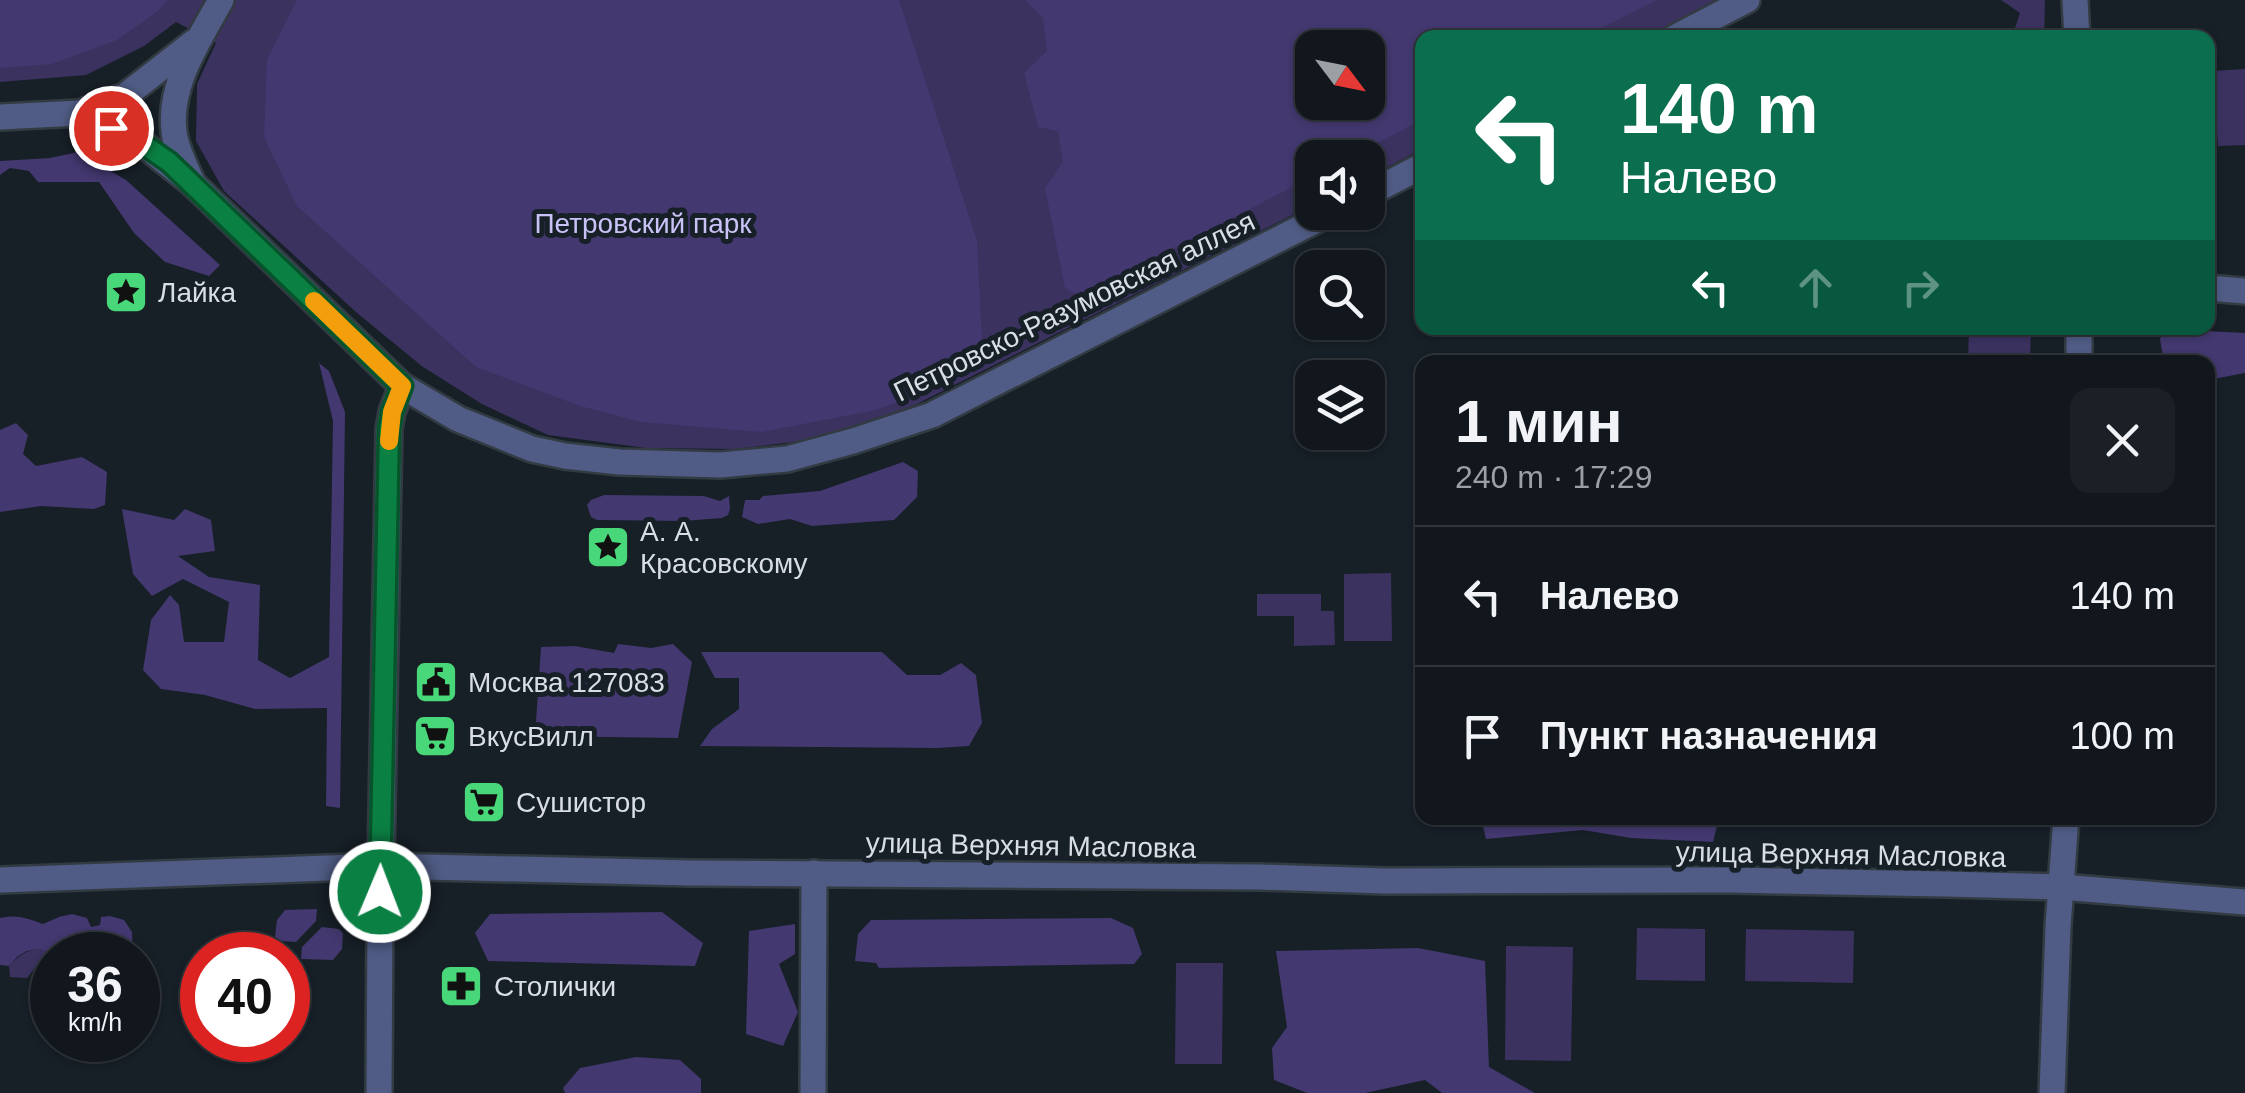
<!DOCTYPE html>
<html lang="ru">
<head>
<meta charset="utf-8">
<style>
  :root { --surface:#11171d; --page:#1a2026; --text:#f1f3f6; --muted:#9c9fa4; --line:#30363b }
  body { margin:0; font-family:Helvetica,sans-serif; background:var(--page); color:var(--text); height:100vh; display:flex; flex-direction:column; font-size:38px; white-space:nowrap }
  * { box-sizing:border-box; margin:0 }
  p { font-size:32px; color:var(--muted) }
  .icon { flex:none; width:55px; height:55px; fill:none; stroke:currentColor; stroke-width:2; stroke-linecap:round; stroke-linejoin:round }
  .map { position:relative; flex:1; overflow:hidden }
  .sheet { position:absolute; left:1415px; top:355px; width:800px; height:470px; display:flex; flex-direction:column; background:var(--surface); border-radius:20px; box-shadow:0 2px 8px #0004,0 0 0 2px var(--line) }
  .sheet>* { flex:none }
  .hud { position:absolute; left:1415px; top:30px; width:800px; height:305px; border-radius:20px; box-shadow:0 2px 8px #0004,0 0 0 2px var(--line); background:#0b6e4f; color:#fff; overflow:hidden }
  .needle { width:65px; rotate:122deg }
  .tools { position:absolute; left:1295px; top:30px; display:grid; gap:20px }
  .tools a { display:grid; place-items:center; width:90px; height:90px; border-radius:20px; background:var(--surface); box-shadow:0 2px 8px #0004,0 0 0 2px var(--line); font-size:50px }
  .speed { position:absolute; left:30px; top:932px; display:flex; gap:20px; font-size:50px; font-weight:700; text-align:center }
  .speed>* { display:grid; place-content:center; width:130px; height:130px; border-radius:50%; background:var(--surface); box-shadow:0 2px 8px #0004,0 0 0 2px var(--line); line-height:1 }
  .speed small { font-size:25px; font-weight:400 }
  .speed .limit { border:15px solid #d22; background:#fff; color:#111 }
  .pin { position:absolute; display:grid; place-items:center; width:85px; height:85px; color:#fff; margin:-42px; border:5px solid #fff; border-radius:50%; box-shadow:0 2px 10px #0007 }
  .me { position:absolute; width:110px; margin:-55px; rotate:1deg; stroke-linejoin:round; filter:drop-shadow(0 0 8px #0008) }
  .turn { display:flex; align-items:center; gap:35px; height:210px; padding:0 40px; font-size:45px }
  .turn .icon { width:130px; height:130px; stroke-width:2.5 }
  .turn b { display:block; font-size:70px; line-height:85px }
  .lanes { display:flex; align-items:center; height:95px; padding:0 40px; background:#0003; justify-content:center; gap:50px; direction:ltr }
  .lanes .off { opacity:.35 }
  .round { display:grid; place-items:center; flex:none; width:105px; height:105px; border-radius:20px; background:var(--page) }
  .summary { display:flex; align-items:center; justify-content:space-between; height:170px; padding:0 40px }
  h1 { font-size:60px; font-weight:700; line-height:75px }
  ul { padding:0; list-style:none }
  li { display:flex; align-items:center; gap:30px; height:140px; padding:0 40px; border-top:2px solid var(--line) }
  li div { flex:1 }
  li b { display:block; font-size:38px }
  li em { font-style:normal }
  .map>svg:first-child { display:block }
  .green { fill:#3b3260; fill-rule:evenodd }
  .forest { fill:#43386f; fill-rule:evenodd }
  .lines { fill:none; stroke-linecap:round; stroke-linejoin:round }
  .minor-casing { stroke:#323a42; stroke-width:30 }
  .tertiary-casing { stroke:#323a42; stroke-width:30 }
  .minor { stroke:#505c85; stroke-width:25 }
  .tertiary { stroke:#505c85; stroke-width:25 }
  .route-casing { stroke:#07532c; stroke-width:25 }
  .route { stroke:#0b8043; stroke-width:18 }
  .slow { stroke:#f59e0b; stroke-width:18 }
  .labels { text-anchor:middle; stroke-width:10; stroke-linejoin:round; paint-order:stroke }
  .park-label { font-size:28px; fill:#c9c2f6; stroke:#171f27 }
  .poi-label { font-size:28px; fill:#d9dee5; stroke:#171f27; text-anchor:start }
  .street-label { font-size:28px; fill:#d9dee5; stroke:#171f27 }
</style>
</head>
<body>
<div class="map">
<svg width="2245" height="1093" viewBox="0 0 2245 1093">
  <rect width="100%" height="100%" fill="#171f27"/>
  <g class="green">
    <path d="M0 0H1720L1645 37 1422 38V149L1368 177V158H1312V205L911 407 809 440 736 449 646 448 548 435 482 404 423 367 357 313 224 191 196 141 197 84 216 43 176 22 144 46 86 75 0 82ZM1312 48H1368V102H1312Z"/>
    <path d="M2001 0H2045L2044 37H2012L2020 13Z"/>
    <path d="M2245 69V145L2218 146 2213 71Z"/>
    <path d="M1969 328H2031L2030 362H1968Z"/>
    <path d="M1391 573 1392 641H1344V574Z"/>
    <path d="M1257 594H1321V611H1334L1335 645 1294 646V616H1257Z"/>
    <path d="M1637 928 1705 929V981L1636 980Z"/>
    <path d="M1746 929 1854 931 1853 983 1745 981Z"/>
    <path d="M1506 946 1573 947 1571 1061 1505 1060Z"/>
    <path d="M39 949 55 954 52 955V962L45 967H36L27 978 10 977 9 966C18 956 25 951 39 949Z"/>
    <path d="M1176 963H1223L1222 1064H1175Z"/>
  </g>
  <g class="forest">
    <path d="M0 0H168L158 11 117 40 52 64 0 68Z"/>
    <path d="M297 0H899L977 241 983 363 956 380 876 410 762 432 641 422 580 406 476 367 297 206 264 137 267 60Z"/>
    <path d="M1025 0H1657L1583 37 1422 38V120L1350 157 1312 158V177L1080 296 1065 288 1045 188 1063 162 1058 131 1038 127 1024 73 1047 51 1043 18ZM1312 48H1368V102H1312Z"/>
    <path d="M78 152 126 180 220 265 209 276 165 262 134 233 99 182H38L29 171 10 168 0 175V161L50 158Z"/>
    <path d="M2166 329 2245 333V373L2208 380V362H2164L2160 339Z"/>
    <path d="M319 363 329 371 345 412 340 808 326 806 327 708 255 709 205 695 161 689 143 670 151 620 170 595 179 605 184 642H224L229 602 183 579 152 596 133 574 122 509 174 520 185 509 211 520 215 551 178 556 209 577 260 585 258 660 290 678 329 657 333 421Z"/>
    <path d="M16 423 28 435 23 454 36 466 82 457 107 472 105 505 94 509 41 506 0 512V430Z"/>
    <path d="M903 462 918 471 917 497 894 520 812 526 790 519 758 524 742 517 745 500H759L763 496 820 491Z"/>
    <path d="M604 495 704 496 720 501 729 496 730 509 728 515 722 518 684 521 597 520 591 517 587 505 591 500Z"/>
    <path d="M618 644 651 648 673 644 692 662 678 738 535 736 541 647 575 646 614 653Z"/>
    <path d="M701 652H882L907 675H940L961 663 976 675 982 723 969 746 937 748 700 746 712 729 739 709V678H715Z"/>
    <path d="M1481 818H1719L1713 842 1631 838 1583 830 1486 839Z"/>
    <path d="M317 909 316 921 296 942 280 941 275 937 277 920 285 910Z"/>
    <path d="M662 912 703 943 695 966 488 961 475 933 490 914Z"/>
    <path d="M72 914 87 918 91 927 100 925 101 917 110 916 124 920 132 932 133 955H56L39 949 27 951 18 956 9 966 0 965V918C16 914 27 918 43 924L59 917Z"/>
    <path d="M1111 918 1133 928 1142 954 1134 964 879 968 876 963 855 961 858 934 871 920Z"/>
    <path d="M795 924V954L779 964 798 1012 783 1046 746 1034 749 931Z"/>
    <path d="M322 927 339 929 343 933 342 949 333 960 301 959 302 947Z"/>
    <path d="M1418 948 1485 961 1489 1067 1535 1093H1442L1425 1080 1365 1093H1307L1274 1080 1272 1048 1287 1027 1276 951Z"/>
    <path d="M636 1057 680 1060 701 1079V1093H565L563 1088 580 1068Z"/>
  </g>
  <g class="lines">
    <g class="minor-casing">
      <g id="minor">
        <path d="M79 113 125 96 194 42"/>
        <path d="M193 184C186 168 176 149 174 132 168 85 199 40 221 0"/>
        <path d="M2208 288 2245 291"/>
        <path d="M381 866 691 873 1259 877 1385 881 1729 880 1946 884 2061 887 2245 902"/>
        <path d="M813 1093 814 873"/>
      </g>
    </g>
    <g class="tertiary-casing">
      <g id="tertiary">
        <path d="M2075 0 2077 38"/>
        <path d="M1674 38 1747 0"/>
        <path d="M0 117 79 113 143 144 193 184 402 386 458 419 532 449 565 456 619 462 720 465 787 459 853 441 932 415 1332 212"/>
        <path d="M1368 194 1422 166"/>
        <path d="M2079 362V328"/>
        <path d="M0 880 381 866"/>
        <path d="M379 1093 380 918 389 429 392 412 402 386"/>
        <path d="M2052 1093 2058 926 2066 818"/>
      </g>
    </g>
    <use href="#minor" class="minor"/>
    <use href="#tertiary" class="tertiary"/>
  </g>
  <g class="lines">
    <g class="route-casing">
      <path id="route" d="M111 128 143 144 169 162 402 386 392 412 389 429 380 892"/>
    </g>
    <use href="#route" class="route"/>
    <path class="slow" d="M314 301 402 386 392 412 389 441"/>
  </g>
  <defs>
    <g id="sight-square" transform="scale(2.25)"><rect x="-9" y="-9" width="18" height="18" rx="4" fill="#48d779" stroke="#171f27"/><path d="M0-6L1.8-2.2L6-1.7L2.9 1.2L3.7 5.4L0 3.3L-3.7 5.4L-2.9 1.2L-6-1.7L-1.8-2.2Z" fill="#111"/></g>
    <g id="civic-square" transform="scale(2.25)"><rect x="-9" y="-9" width="18" height="18" rx="4" fill="#48d779" stroke="#171f27"/><path d="M-.6-6.5H3V-4.5H.6V-3L4-1V1h2V6H-6V1h2V-1L-.6-3ZM-1.2 2.5V6h2.4V2.5Z" fill="#111"/></g>
    <g id="supermarket-square" transform="scale(2.25)"><rect x="-9" y="-9" width="18" height="18" rx="4" fill="#48d779" stroke="#171f27"/><path d="M-6-5.5h2.5l.6 2H6L4.5 2H-2.5L-4.4-4H-6ZM-1.5 3.2a1.3 1.3 0 1 0 .1 0ZM3 3.2a1.3 1.3 0 1 0 .1 0Z" fill="#111"/></g>
    <g id="pharmacy-square" transform="scale(2.25)"><rect x="-9" y="-9" width="18" height="18" rx="4" fill="#48d779" stroke="#171f27"/><path d="M-2-6h4v4h4v4h-4v4h-4v-4h-4v-4h4Z" fill="#111"/></g>
  </defs>
  <g fill-rule="evenodd">
    <use href="#sight-square" x="126" y="292"/>
    <use href="#sight-square" x="608" y="547"/>
    <use href="#civic-square" x="436" y="682"/>
    <use href="#supermarket-square" x="435" y="736"/>
    <use href="#supermarket-square" x="484" y="802"/>
    <use href="#pharmacy-square" x="461" y="986"/>
  </g>
  <g class="labels">
    <g class="park-label">
      <text x="643" y="233">Петровский парк</text>
    </g>
    <g class="poi-label">
      <text x="158" y="302">Лайка</text>
      <text x="640" y="541">А. А.<tspan x="640" dy="32">Красовскому</tspan></text>
      <text x="468" y="692">Москва 127083</text>
      <text x="468" y="746">ВкусВилл</text>
      <text x="516" y="812">Сушистор</text>
      <text x="494" y="996">Столички</text>
    </g>
    <g class="street-label">
      <text transform="translate(1074 306) rotate(-26)" y="10">Петровско-Разумовская аллея</text>
      <text transform="translate(1031 845) rotate(1)" y="10">улица Верхняя Масловка</text>
      <text transform="translate(1841 854) rotate(1)" y="10">улица Верхняя Масловка</text>
    </g>
  </g>
</svg>
<div class="tools">
<a><svg class="needle" viewBox="-14 -14 28 28"><path d="M0-13l5 13h-10z" fill="#e53935"/><path d="M0 13l5-13h-10z" fill="#9c9fa4"/></svg></a>
<a><svg class="icon" aria-label="sound" viewBox="0 0 24 24"><path d="M4 9h4l5-4v14l-5-4H4zM17 9q2 3 0 6"/></svg></a>
<a><svg class="icon" aria-label="search" viewBox="0 0 24 24"><circle cx="10" cy="10" r="6"/><path d="M15 15l6 6"/></svg></a>
<a><svg class="icon" aria-label="layers" viewBox="0 0 24 24"><path d="M12 4l9 5-9 5-9-5zM3 14l9 5 9-5"/></svg></a>
</div>
<div class="speed"><div>36<small>km/h</small></div><div class="limit">40</div></div>
<div class="pin" style="left:111px;top:128px;background:#d93025"><svg class="icon" aria-label="arrive" viewBox="0 0 24 24"><path d="M6 21V4h12l-3 4 3 4H6"/></svg></div>
<svg class="me" style="left:380px;top:892px" viewBox="-20 -20 40 40"><circle r="17" fill="#0b8043" stroke="#fff" stroke-width="3"/><path d="M0-11L8 9 0 5-8 9z" fill="#fff"/></svg>
<div class="hud">
<div class="turn"><svg class="icon" aria-label="left" viewBox="0 0 24 24"><path d="M17 20v-9H6M10 6l-5 5 5 5"/></svg><div><b>140 m</b>Налево</div></div>
<div class="lanes"><svg class="icon" aria-label="left" viewBox="0 0 24 24"><path d="M17 20v-9H6M10 6l-5 5 5 5"/></svg><svg class="icon off" aria-label="ahead" viewBox="0 0 24 24"><path d="M12 20V5M6 11l6-6 6 6"/></svg><svg class="icon off" aria-label="right" viewBox="0 0 24 24"><path d="M7 20v-9h11M14 6l5 5-5 5"/></svg></div>
</div>
<section class="sheet">
<div class="summary"><div><h1>1 мин</h1><p>240 m · 17:29</p></div><a class="round"><svg class="icon" aria-label="close" viewBox="0 0 24 24"><path d="M6 6l12 12M18 6L6 18"/></svg></a></div>
<ul>
<li><svg class="icon" aria-label="left" viewBox="0 0 24 24"><path d="M17 20v-9H6M10 6l-5 5 5 5"/></svg><div><b>Налево</b></div><em>140 m</em></li>
<li><svg class="icon" aria-label="arrive" viewBox="0 0 24 24"><path d="M6 21V4h12l-3 4 3 4H6"/></svg><div><b>Пункт назначения</b></div><em>100 m</em></li>
</ul>
</section>
</div>
</body>
</html>
